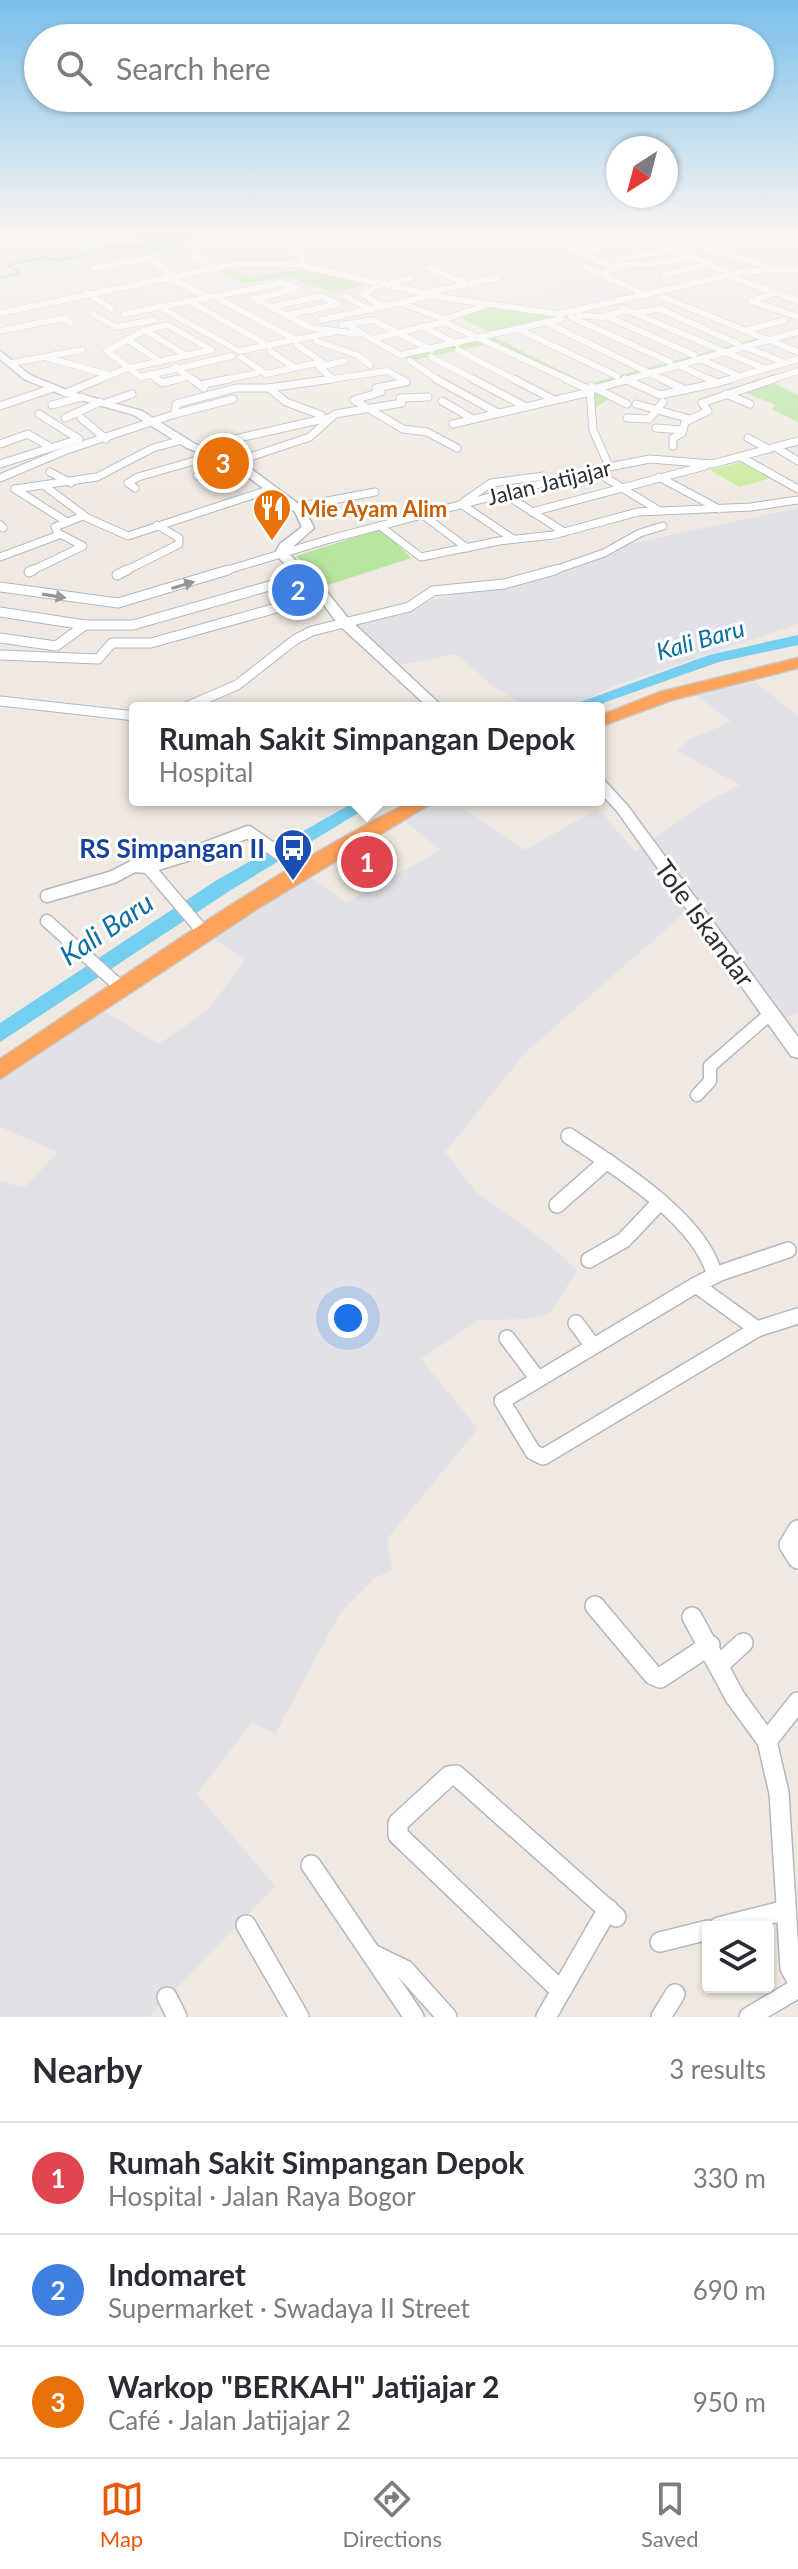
<!DOCTYPE html>
<html lang="en">
<head>
<meta charset="utf-8">
<style>
  :root { --surface:#fff; --page:#f2f2f3; --text:#2b2b33; --muted:#7c7c81; --line:#e1e1e2; --accent:#ea580c }
  body { margin:0; font-family:Lato,sans-serif; background:var(--page); color:var(--text) }
  .controls { position:absolute; right:24px; bottom:24px; display:grid; overflow:hidden; border-radius:8px; box-shadow:0 2px 6px #0004 }
  .controls button { width:72px; height:72px; display:grid; place-items:center; padding:0; border:0; border-bottom:2px solid var(--line); background:var(--surface); color:var(--text); font:40px sans-serif }
  .compass { position:absolute; left:606px; top:136px; width:72px; height:72px; border-radius:50%; background:var(--surface); box-shadow:0 2px 6px #0004; rotate:216deg }
  .you { position:absolute; left:348px; top:1318px; width:28px; height:28px; margin:-20px; border:6px solid #fff; border-radius:50%; background:#1a73e8; box-shadow:0 0 0 12px #1a73e833 }
  .badge { display:grid; place-items:center; width:52px; height:52px; border-radius:50%; background:var(--accent); color:#fff; font-size:26px; font-weight:700 }
  .pin { position:absolute; translate:-50% -50%; border:4px solid #fff; box-shadow:0 2px 8px #0006 }
  .popup { position:absolute; left:129px; top:702px; width:476px; height:104px; box-sizing:border-box; display:grid; place-content:center; border-radius:8px; background:var(--surface); filter:drop-shadow(0 2px 6px #0005); font-size:26px; white-space:nowrap; color:var(--muted) }
  .popup b { font-size:30px; color:var(--text) }
  .popup::after { content:''; position:absolute; left:50%; top:100%; margin-left:-16px; border:16px solid transparent; border-top-color:var(--surface) }
  .list { margin:0; padding:0; list-style:none }
  h2 { display:flex; justify-content:space-between; align-items:center; height:104px; margin:0; padding:0 32px; font-size:34px }
  h2 small { font-size:26px; font-weight:400; color:var(--muted) }
  .list li { display:grid; grid-template-columns:52px 1fr auto; gap:24px; align-items:center; box-sizing:border-box; height:112px; padding:0 32px; border-top:2px solid var(--line) }
  .list b { display:block; font-size:30px; white-space:nowrap }
  .list p { margin:0; font-size:26px; white-space:nowrap; color:var(--muted) }
  .list em { font-size:26px; font-style:normal; color:var(--muted) }
  .icon { flex:none; width:44px; height:44px; fill:none; stroke:currentColor; stroke-width:2; stroke-linecap:round; stroke-linejoin:round }
  .map { position:relative; flex:none; width:798px; height:2017px; overflow:hidden }
  .search { position:absolute; background:var(--surface); box-shadow:0 2px 6px #0004; left:24px; right:24px; top:24px; height:88px; display:flex; align-items:center; gap:20px; box-sizing:border-box; padding:0 28px; border-radius:44px; color:var(--muted); font-size:30px }
  .sheet { height:440px; background:var(--surface) }
  nav { display:flex; justify-content:space-around; align-items:center; box-sizing:border-box; height:112px; border-top:2px solid var(--line); background:var(--surface); font-size:22px; color:var(--muted) }
  nav a { display:grid; justify-items:center; gap:4px }
  nav .on { color:var(--accent) }
  .map>svg:first-child { display:block }
  .industrial { fill:#e3e1e8 }
  .green { fill:#b6e59e }
  .pitch { fill:#c9ec9a }
  .lines { fill:none; stroke-linecap:round; stroke-linejoin:round }
  .stream { stroke:#75cff0; stroke-width:2 }
  .river { fill:#75cff0; fill-rule:evenodd }
  .street-far5-casing { stroke:#b4b7c1; stroke-width:7 }
  .street-far4-casing { stroke:#b4b7c1; stroke-width:9 }
  .street-far3-casing { stroke:#b4b7c1; stroke-width:11 }
  .street-far2-casing { stroke:#b4b7c1; stroke-width:15 }
  .street-far1-casing { stroke:#b4b7c1; stroke-width:18 }
  .street-casing { stroke:#b4b7c1; stroke-width:22 }
  .secondary-casing { stroke:#b4b7c1; stroke-width:3 }
  .highway-casing { stroke:#c9c9c9; stroke-width:3 }
  .street-far5 { stroke:#fff; stroke-width:6 }
  .street-far4 { stroke:#fff; stroke-width:7 }
  .street-far3 { stroke:#fff; stroke-width:9 }
  .street-far2 { stroke:#fff; stroke-width:12 }
  .street-far1 { stroke:#fff; stroke-width:15 }
  .street { stroke:#fff; stroke-width:19 }
  .secondary { fill:#fff; fill-rule:evenodd }
  .highway { fill:#ffa35c; fill-rule:evenodd }
  .oneway { fill:#969696 }
  .labels { text-anchor:middle; dominant-baseline:central; stroke-width:6; stroke-linejoin:round; paint-order:stroke }
  .far-street-label { font-size:22px; fill:#2e2e2e; stroke:#fff }
  .far-food-label { font-size:22px; font-weight:bold; fill:#c56008; stroke:#fff; text-anchor:start }
  .far-water-label { font-size:24px; font-style:italic; fill:#0d6fa3; stroke:#fff }
  .transit-label { font-size:26px; font-weight:bold; fill:#164399; stroke:#fff; text-anchor:end }
  .street-label { font-size:26px; fill:#2e2e2e; stroke:#fff }
  .water-label { font-size:28px; font-style:italic; fill:#0d6fa3; stroke:#fff }
</style>
</head>
<body>
<div class="map">
<svg width="798" height="2017" viewBox="0 0 798 2017">
  <rect width="100%" height="100%" fill="#efe9e1"/>
  <g class="industrial">
    <path d="M589 280 629 297 613 302 586 294 554 295 542 289Z"/>
    <path d="M798 508V624L616 685 570 708H529L494 687 456 654 398 665 353 622 407 612 423 603 586 559 616 547Z"/>
    <path d="M755 682 798 716V1012L780 1021 697 902 525 1053 445 1152 476 1192 547 1243 577 1270 550 1313 526 1319 479 1320 421 1359 478 1429 387 1539 392 1570 375 1578 340 1613 275 1734 252 1722 197 1794 275 1886 149 2017H0V1181L24 1188 58 1152 0 1127V1076L104 1011 159 1044 208 1010 245 960 209 936 306 874 346 903 441 850 402 819 440 800H452L525 850 598 809 636 852 704 803 740 785 677 751 688 740 731 722 695 694Z"/>
  </g>
  <g class="green">
    <path d="M157 230H231L179 237C168 251 153 248 137 246L143 240 133 236 140 232H160Z"/>
    <path d="M231 268 247 277 314 268 363 280 361 286 332 293 288 276 245 284 218 271Z"/>
    <path d="M480 305 557 316 490 332 462 319Z"/>
    <path d="M492 336 587 384 763 337 774 338 596 387 611 397 590 412 594 387 580 386 492 343 410 361 400 355Z"/>
    <path d="M769 381 798 395V422L772 409 776 405 741 391Z"/>
    <path d="M381 529 411 558 328 585 296 556Z"/>
  </g>
  <path class="pitch" d="M741 462 771 478 739 487 710 470Z"/>
  <g class="lines">
    <g class="stream">
      <path d="M308 230 320 234 349 230"/>
      <path d="M70 233 142 238 144 242 136 246"/>
      <path d="M0 278 20 273 8 265 46 257 58 261 104 250 105 246 158 249 192 235 286 230"/>
    </g>
    <g class="river">
      <path d="M798 635V645L719 662 589 708H564L709 655Z"/>
      <path d="M358 800H380L231 890 0 1042V1023L217 880Z"/>
    </g>
    <g class="street-far5-casing">
      <g id="street-far5">
        <path d="M546 230 563 239"/>
        <path d="M569 230 602 239 670 237 779 270"/>
        <path d="M637 240 687 254 732 275"/>
        <path d="M536 246 558 243 616 268 600 274"/>
        <path d="M292 250 305 261 300 265"/>
        <path d="M584 251 620 245"/>
        <path d="M193 255 217 269"/>
        <path d="M616 259 665 251"/>
        <path d="M612 265 653 264 687 258"/>
        <path d="M586 267 646 295"/>
        <path d="M94 268 149 258 175 277"/>
        <path d="M428 268 471 285"/>
        <path d="M664 275 711 264"/>
        <path d="M728 276 798 301"/>
        <path d="M171 278 207 297"/>
        <path d="M391 283 411 278"/>
        <path d="M431 292 497 278"/>
        <path d="M87 293 112 309"/>
        <path d="M772 294 751 301 798 317"/>
        <path d="M345 296 370 310"/>
        <path d="M663 297 798 352"/>
        <path d="M254 298 311 328 359 334"/>
        <path d="M219 299 296 340"/>
        <path d="M189 301 269 346"/>
        <path d="M400 303 445 319 484 306"/>
        <path d="M158 306 239 351 334 332"/>
        <path d="M271 307 321 296 338 304 288 315"/>
        <path d="M382 307 363 294 385 283"/>
        <path d="M622 308 765 369"/>
        <path d="M0 313 236 264H293L446 298 559 314 743 272 798 269"/>
        <path d="M633 313 660 309 738 344"/>
        <path d="M93 314 116 327 154 320"/>
        <path d="M124 314 283 283 297 288 257 299"/>
        <path d="M579 315 602 317 626 310"/>
        <path d="M606 316 694 355"/>
        <path d="M571 317 670 362"/>
        <path d="M321 320 430 296"/>
        <path d="M545 322 666 381"/>
        <path d="M346 324 400 355 561 319"/>
        <path d="M342 325 373 320 431 350"/>
        <path d="M421 326 457 344"/>
        <path d="M518 329 617 376"/>
        <path d="M145 330 107 351 141 377 232 356"/>
        <path d="M748 330 785 320"/>
        <path d="M0 331 64 318 71 323"/>
        <path d="M372 339 444 322 571 381"/>
        <path d="M128 340 161 362"/>
        <path d="M316 341 357 355 370 365"/>
        <path d="M746 347 785 363"/>
        <path d="M458 350 517 381"/>
        <path d="M270 351 295 368"/>
        <path d="M187 356 145 330 168 325 211 350"/>
        <path d="M241 357 266 374 322 362 297 345"/>
        <path d="M431 357 477 381"/>
        <path d="M48 358 109 375"/>
        <path d="M700 359 739 376"/>
        <path d="M410 361 440 381"/>
        <path d="M12 363 82 350"/>
        <path d="M678 365 713 381"/>
        <path d="M175 367 194 381"/>
        <path d="M150 374 159 381"/>
        <path d="M333 379 319 367 344 361"/>
        <path d="M625 379 629 381"/>
        <path d="M96 381 125 369 211 350"/>
        <path d="M170 381 186 377"/>
        <path d="M219 381 257 373"/>
        <path d="M318 381 388 371 404 381"/>
        <path d="M622 381 798 332"/>
        <path d="M724 381 798 359"/>
        <path d="M768 381 798 371"/>
      </g>
    </g>
    <g class="street-far4-casing">
      <g id="street-far4">
        <path d="M157 379 162 383 178 379"/>
        <path d="M192 379 204 388"/>
        <path d="M401 379 406 382 376 388 381 392 354 400 403 429 427 432 457 448"/>
        <path d="M436 379 498 413"/>
        <path d="M473 379 526 407"/>
        <path d="M514 379 554 400"/>
        <path d="M566 379 590 390"/>
        <path d="M625 379 660 395 717 383"/>
        <path d="M662 379 685 390"/>
        <path d="M708 379 717 383 731 379"/>
        <path d="M200 385 229 379"/>
        <path d="M591 386 627 404"/>
        <path d="M269 388 286 402 321 415"/>
        <path d="M590 390 630 379"/>
        <path d="M590 390 593 430 609 466"/>
        <path d="M66 393 100 379"/>
        <path d="M726 394 750 404"/>
        <path d="M442 401 473 419"/>
        <path d="M106 403 132 394"/>
        <path d="M636 404 690 419"/>
        <path d="M52 405 82 397"/>
        <path d="M0 406 53 388"/>
        <path d="M175 414 233 399"/>
        <path d="M65 418 100 402"/>
        <path d="M81 418 106 439"/>
        <path d="M627 418 649 419 663 402"/>
        <path d="M453 424 590 392"/>
        <path d="M656 428 683 430"/>
        <path d="M748 438 768 449"/>
        <path d="M217 443 332 417"/>
        <path d="M0 444 28 434 50 447"/>
        <path d="M673 446V438L682 433 685 422 708 411 702 403 774 379"/>
        <path d="M775 447 798 461"/>
        <path d="M741 457 798 489"/>
        <path d="M235 462 310 437 335 414 402 403 400 398 428 397"/>
        <path d="M0 464 79 439 39 414"/>
        <path d="M593 470 658 510"/>
        <path d="M50 472 71 483"/>
        <path d="M197 476 236 464"/>
        <path d="M659 477 719 509"/>
        <path d="M0 478 64 451 175 414 176 404 236 388H269L332 379"/>
        <path d="M46 487 85 516"/>
        <path d="M135 488 128 483 138 477 215 455"/>
        <path d="M15 489 97 477 153 448 182 440"/>
        <path d="M15 489 67 522"/>
        <path d="M503 493 564 532"/>
        <path d="M465 501 491 483 544 476"/>
        <path d="M461 504 513 539"/>
        <path d="M296 507 375 492"/>
        <path d="M532 512 705 466"/>
        <path d="M423 515 467 548"/>
        <path d="M0 525 3 528"/>
        <path d="M380 526 421 557 499 541 553 535 638 512 751 507 798 500"/>
        <path d="M0 557 59 535 55 527 83 516 128 536 271 489"/>
        <path d="M29 572 83 546 60 534"/>
        <path d="M123 572 179 544V538L157 525"/>
        <path d="M221 572 330 539 593 470 650 459 712 464 798 441"/>
        <path d="M549 572 604 553 640 533 663 526"/>
      </g>
    </g>
    <g class="street-far3-casing">
      <g id="street-far3">
        <path d="M29 572 33 570"/>
        <path d="M117 575 127 570"/>
        <path d="M0 587 118 603 228 570"/>
        <path d="M0 612 85 625H133L304 576"/>
        <path d="M0 638 56 646 85 625"/>
        <path d="M0 655 98 659 112 643H151L323 595"/>
        <path d="M0 701 135 716"/>
        <path d="M184 708 237 685 296 639 312 631 409 607 433 591 504 584 555 570"/>
      </g>
    </g>
    <g class="street-far2-casing">
      <g id="street-far2">
        <path d="M148 867 200 928"/>
        <path d="M47 896 113 877 134 866 148 867 193 853 248 832 297 866"/>
        <path d="M47 921 116 983"/>
        <path d="M697 1095 710 1081V1066L770 1014"/>
      </g>
    </g>
    <g class="street-far1-casing">
      <g id="street-far1">
        <path d="M569 1136C615 1167 699 1218 714 1273"/>
        <path d="M557 1205 607 1161"/>
        <path d="M589 1260 624 1240 659 1203"/>
        <path d="M696 1285 720 1273 788 1250"/>
        <path d="M696 1285 757 1329 543 1457 533 1452 502 1401Z"/>
        <path d="M576 1323 593 1346"/>
        <path d="M757 1329 798 1316"/>
        <path d="M507 1338 537 1378"/>
      </g>
    </g>
    <g class="street-casing">
      <g id="street">
        <path d="M798 1530 789 1545 798 1559"/>
        <path d="M595 1606 653 1675 660 1678 710 1645"/>
        <path d="M692 1617 735 1697 767 1741"/>
        <path d="M719 1665 743 1643"/>
        <path d="M798 1702 767 1741 779 1793 790 1968 798 1982"/>
        <path d="M311 1865 414 2017"/>
        <path d="M246 1925 299 2017"/>
        <path d="M719 1927 786 1910"/>
        <path d="M660 1942 708 1930"/>
        <path d="M372 1954 405 1970 447 2017"/>
        <path d="M561 1991 398 1835V1823L449 1776 456 1775 616 1917"/>
        <path d="M167 1997 177 2017"/>
        <path d="M546 2017 608 1909"/>
        <path d="M661 2017 675 1994"/>
        <path d="M749 2017 798 1988"/>
      </g>
    </g>
    <g class="secondary-casing">
      <g id="secondary">
        <path d="M0 351 30 375 69 391 142 411 195 444 239 460 304 508 314 528 287 552 327 592 348 618 444 708H429L338 624 319 598 277 556 275 553 280 544 302 527 295 512 231 464 187 448 134 415 63 395 24 379 0 359Z"/>
        <path d="M599 779 604 780 627 805 798 1037V1058L791 1056 617 811 599 792Z"/>
      </g>
    </g>
    <g class="highway-casing">
      <g id="highway">
        <path d="M798 658V668L672 700 599 727V716L660 692Z"/>
        <path d="M414 800H437L257 909 0 1079V1059C135 970 268 872 414 800Z"/>
      </g>
    </g>
    <use href="#street-far5" class="street-far5"/>
    <use href="#street-far4" class="street-far4"/>
    <use href="#street-far3" class="street-far3"/>
    <use href="#street-far2" class="street-far2"/>
    <use href="#street-far1" class="street-far1"/>
    <use href="#street" class="street"/>
    <use href="#secondary" class="secondary"/>
    <use href="#highway" class="highway"/>
  </g>
  <defs><path id="oneway-solid" d="M-6-.8H1V-3.2L6.5 0L1 3.2V.8H-6Z" transform="scale(2)"/></defs>
  <g class="oneway">
    <use href="#oneway-solid" transform="translate(183 585) rotate(-17)"/>
    <use href="#oneway-solid" transform="translate(54 596) rotate(9)"/>
  </g>
  <linearGradient id="sky" x2="0" y2="1"><stop stop-color="#7abfeb"/><stop offset="0.45" stop-color="#f8f5f2"/><stop offset="1" stop-color="#f8f5f2" stop-opacity="0"/></linearGradient>
  <rect width="798" height="512" fill="url(#sky)"/>
  <defs>
    <g id="restaurant-pin" transform="scale(2)"><path d="M0 17L-7.5 6A9.5 9.5 0 1 1 7.5 6Z" fill="#e8710a" stroke="#fff"/><path d="M-5-6h1v4h1v-4h1v4h1v-4h1v5L-1.5 .5V6h-2V.5L-5-1ZM5-6V6H3V1.5H1.5Q1.5-4 5-6Z" fill="#fff"/></g>
    <g id="bus-pin" transform="scale(2)"><path d="M0 17L-7.5 6A9.5 9.5 0 1 1 7.5 6Z" fill="#1a4fb4" stroke="#fff"/><path d="M-5-6H5V4H4V6H2V4H-2V6H-4V4H-5ZM-3.5-4V0h7V-4ZM-3.5 1.2v1.5H-2V1.2ZM2 1.2v1.5H3.5V1.2Z" fill="#fff"/></g>
  </defs>
  <g fill-rule="evenodd">
    <use href="#restaurant-pin" x="272" y="508"/>
    <use href="#bus-pin" x="293" y="848"/>
  </g>
  <g class="labels">
    <g class="far-street-label">
      <text transform="translate(549 482) rotate(-14)">Jalan Jatijajar</text>
    </g>
    <g class="far-food-label">
      <text x="300" y="508">Mie Ayam Alim</text>
    </g>
    <g class="far-water-label">
      <text transform="translate(700 639) rotate(-16)">Kali Baru</text>
    </g>
    <g class="transit-label">
      <text x="265" y="848">RS Simpangan II</text>
    </g>
    <g class="street-label">
      <text transform="translate(705 923) rotate(54)">Tole Iskandar</text>
    </g>
    <g class="water-label">
      <text transform="translate(106 928) rotate(-34)">Kali Baru</text>
    </g>
  </g>
</svg>
<div class="controls">
<button><svg class="icon" aria-label="layers" viewBox="0 0 24 24"><path d="M12 4l9 5-9 5-9-5zM3 14l9 5 9-5"/></svg></button>
</div>
<svg class="compass" viewBox="-18 -18 36 36"><path d="M0-13l5 13h-10z" fill="#e53935"/><path d="M0 13l5-13h-10z" fill="#7c7c81"/></svg>
<div class="you"></div>
<div class="pin badge" style="left:367px;top:862px;background:#e0444e">1</div>
<div class="popup"><b>Rumah Sakit Simpangan Depok</b>Hospital</div>
<div class="pin badge" style="left:298px;top:590px;background:#3f7fe0">2</div>
<div class="pin badge" style="left:223px;top:463px;background:#e8710a">3</div>
<div class="search"><svg class="icon" aria-label="search" viewBox="0 0 24 24"><circle cx="10" cy="10" r="6"/><path d="M15 15l6 6"/></svg>Search here</div>
</div>
<section class="sheet">
<h2>Nearby<small>3 results</small></h2>
<ul class="list">
<li><span class="badge" style="background:#e0444e">1</span><div><b>Rumah Sakit Simpangan Depok</b><p>Hospital · Jalan Raya Bogor</p></div><em>330 m</em></li>
<li><span class="badge" style="background:#3f7fe0">2</span><div><b>Indomaret</b><p>Supermarket · Swadaya II Street</p></div><em>690 m</em></li>
<li><span class="badge" style="background:#e8710a">3</span><div><b>Warkop &quot;BERKAH&quot; Jatijajar 2</b><p>Café · Jalan Jatijajar 2</p></div><em>950 m</em></li>
</ul>
</section>
<nav>
<a class="on"><svg class="icon" aria-label="map" viewBox="0 0 24 24"><path d="M3 6l6-2 6 2 6-2v14l-6 2-6-2-6 2zM9 4v14M15 6v14"/></svg>Map</a>
<a><svg class="icon" aria-label="directions" viewBox="0 0 24 24"><path d="M12 3l9 9-9 9-9-9zM9 14v-3h6M13 9l2 2-2 2"/></svg>Directions</a>
<a><svg class="icon" aria-label="saved" viewBox="0 0 24 24"><path d="M7 4h10v16l-5-4-5 4z"/></svg>Saved</a>
</nav>
</body>
</html>
